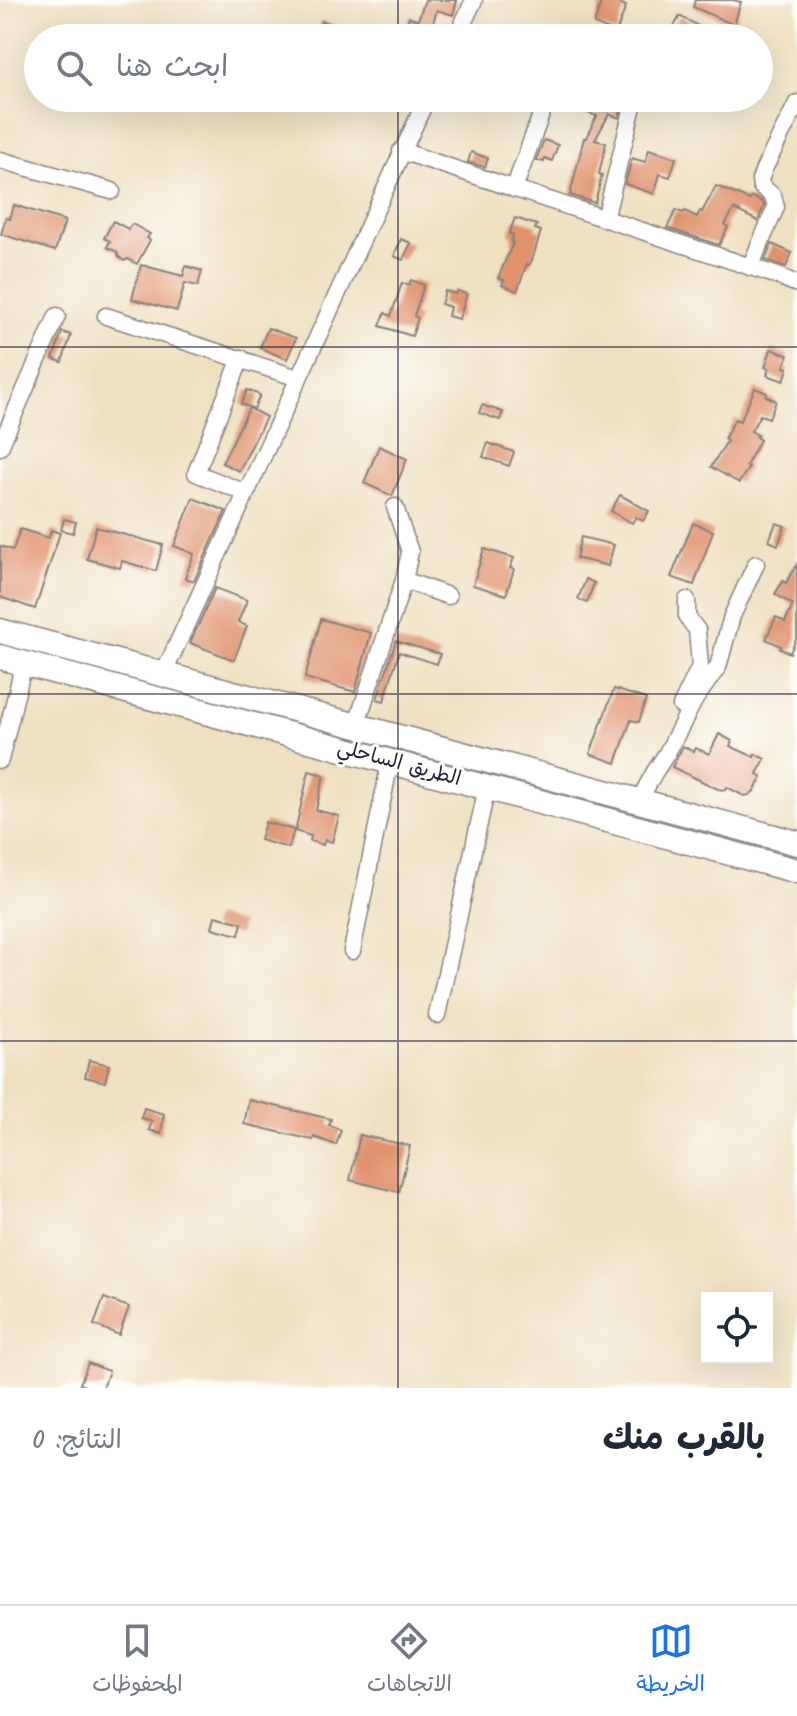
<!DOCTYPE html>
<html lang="ar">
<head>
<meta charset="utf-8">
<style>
  :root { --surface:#fff; --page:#f2f2f3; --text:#1f2937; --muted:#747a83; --line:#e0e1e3; --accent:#1a73e8 }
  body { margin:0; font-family:Kalam,"Playpen Sans Arabic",sans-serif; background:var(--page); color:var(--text); direction:rtl }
  .controls { position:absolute; right:24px; bottom:24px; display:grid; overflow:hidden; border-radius:0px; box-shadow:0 8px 32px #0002 }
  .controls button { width:72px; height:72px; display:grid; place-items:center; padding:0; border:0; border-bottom:2px solid var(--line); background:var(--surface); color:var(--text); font:40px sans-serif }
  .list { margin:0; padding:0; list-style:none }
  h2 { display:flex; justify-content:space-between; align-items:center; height:104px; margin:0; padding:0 32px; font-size:34px }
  h2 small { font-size:26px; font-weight:400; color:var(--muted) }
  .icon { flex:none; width:44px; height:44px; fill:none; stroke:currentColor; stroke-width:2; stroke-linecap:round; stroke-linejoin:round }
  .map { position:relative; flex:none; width:797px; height:1388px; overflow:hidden; direction:ltr }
  .search { position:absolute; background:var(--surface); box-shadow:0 8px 32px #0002; left:24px; right:24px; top:24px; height:88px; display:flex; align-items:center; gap:20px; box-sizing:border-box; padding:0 28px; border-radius:44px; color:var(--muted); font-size:30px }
  .sheet { height:216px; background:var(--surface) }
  nav { display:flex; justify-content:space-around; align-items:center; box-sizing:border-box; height:112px; border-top:2px solid var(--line); background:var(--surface); font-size:22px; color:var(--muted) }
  nav a { display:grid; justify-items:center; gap:4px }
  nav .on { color:var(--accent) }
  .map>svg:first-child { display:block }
  .building { fill:#e0926d }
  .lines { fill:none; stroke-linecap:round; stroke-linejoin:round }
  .minor-casing { stroke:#88817e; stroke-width:19 }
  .highway-casing { stroke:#88817e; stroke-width:27 }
  .minor { stroke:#fff; stroke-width:16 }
  .highway { stroke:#fff; stroke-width:24 }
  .grid { fill:none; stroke:#22223b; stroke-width:2; stroke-opacity:0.55 }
  .labels { text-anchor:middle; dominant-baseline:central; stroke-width:6; stroke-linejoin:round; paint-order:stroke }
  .street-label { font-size:20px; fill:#22223b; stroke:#fdfcf7 }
</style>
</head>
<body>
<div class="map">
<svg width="797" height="1388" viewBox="0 0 797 1388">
  <rect width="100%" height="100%" fill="#fdfcf7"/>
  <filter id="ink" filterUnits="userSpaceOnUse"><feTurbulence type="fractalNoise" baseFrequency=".0125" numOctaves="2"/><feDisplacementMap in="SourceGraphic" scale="16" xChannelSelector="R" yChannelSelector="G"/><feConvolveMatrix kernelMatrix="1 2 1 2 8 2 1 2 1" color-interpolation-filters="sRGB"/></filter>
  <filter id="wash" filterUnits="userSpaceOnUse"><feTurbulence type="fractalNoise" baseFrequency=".006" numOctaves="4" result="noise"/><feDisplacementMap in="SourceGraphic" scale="32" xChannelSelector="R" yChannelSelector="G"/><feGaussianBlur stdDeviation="1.8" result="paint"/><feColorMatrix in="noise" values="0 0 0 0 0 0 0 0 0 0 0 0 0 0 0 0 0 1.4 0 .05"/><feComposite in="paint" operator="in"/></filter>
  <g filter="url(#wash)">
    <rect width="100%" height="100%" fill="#efe0c1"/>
    <g id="blocks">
      <g class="building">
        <path d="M425 0H457L453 15 437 10 428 38H402L409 17 418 20Z"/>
        <path d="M602 0H612L626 6 616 33 594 24Z"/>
        <path d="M695 0H733L741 2 734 25 693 7Z"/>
        <path d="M680 16 695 24 719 38H667Z"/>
        <path d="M321 21 373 35 372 38H316Z"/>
        <path d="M558 98H624L619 118 609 114 595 140 606 143 599 174 602 175 595 203 570 195 584 138H586L597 116 557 103Z"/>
        <path d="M544 140 558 145 552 161 545 158 544 162 536 160Z"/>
        <path d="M649 149 676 158 670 177 660 174 654 194 625 184 632 158 645 162Z"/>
        <path d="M471 152 488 158 485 167 468 162Z"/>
        <path d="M716 186 747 199 750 200 752 197 763 202 764 206 758 221 734 209 725 225 728 227 719 245 667 228 676 210 683 213 685 211 697 217 700 211 702 212Z"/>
        <path d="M14 205 65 221 55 251 1 234 6 218 10 219Z"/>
        <path d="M515 218 537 225 535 229 541 231 532 260 529 265 527 264 517 291 502 285 504 280 498 278 513 243 511 242 513 235 509 234Z"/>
        <path d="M113 221 128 229 132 224 150 234 147 238 150 240 137 264 128 259 124 261 119 257 117 252 107 247 110 241 104 238Z"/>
        <path d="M401 239 411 243 403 260 394 256Z"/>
        <path d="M772 244 792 253 786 267 765 260Z"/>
        <path d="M141 265 183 276 186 266 202 271 198 286 185 283 177 311 132 299Z"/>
        <path d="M411 280 424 285 414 316 418 318 412 336 380 326 385 313 391 316 402 283 409 285Z"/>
        <path d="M445 291 456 294 457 291 467 294 459 319 448 316 450 307 441 304Z"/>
        <path d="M268 328 296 338 287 359 260 348Z"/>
        <path d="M62 332 71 335 62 362 53 359Z"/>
        <path d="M771 349 788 355 784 367 788 368 784 381 767 375 769 368 765 367Z"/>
        <path d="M755 388 767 393 766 396 776 401 769 418 760 415 751 431 758 435 756 437 760 440 746 466 749 467 739 483 711 467 727 441 724 439 735 419 740 421Z"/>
        <path d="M247 390 260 395 254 409 241 404Z"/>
        <path d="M482 405 503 412 500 420 479 413Z"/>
        <path d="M249 408 266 417 239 471 222 463Z"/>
        <path d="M488 443 514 452 509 466 483 457Z"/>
        <path d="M379 446 407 459 392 496 364 483Z"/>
        <path d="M620 495 649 511 643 521 636 517 632 523 611 511Z"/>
        <path d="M193 498 226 511 194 581 185 578 194 554 174 546Z"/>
        <path d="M64 519 76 522 73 533 61 530Z"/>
        <path d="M693 523 713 531 694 585 671 577Z"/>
        <path d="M776 523 785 526 778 545 769 541Z"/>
        <path d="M96 527 163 545 156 571 122 561 120 568 87 559Z"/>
        <path d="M20 529 49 538 51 530 60 533 35 609 0 597V546L13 550Z"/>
        <path d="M581 537 614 545 608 566 576 558Z"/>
        <path d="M484 549 514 558 510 568 514 569 506 595 473 585Z"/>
        <path d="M797 564V637L790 653 780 649 781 646 766 639 776 617 785 622 793 605 775 594 783 581 786 583Z"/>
        <path d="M586 579 594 583 587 603 578 599Z"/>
        <path d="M215 588 247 600 238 622 247 626 234 660 190 643Z"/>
        <path d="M321 619 371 633 355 692 305 678Z"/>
        <path d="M396 641 440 654 437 664 399 652 384 701 377 699Z"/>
        <path d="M614 689 646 699 639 722 631 720 616 763 590 754Z"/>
        <path d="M719 734 732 741 730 746 754 757 755 754 765 759 757 774 762 777 754 791 749 795 744 796 727 787 725 790 718 789 672 767 683 746 694 752 696 748 709 754Z"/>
        <path d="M309 771 324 775 316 810 339 816 332 842 325 840 323 845 310 841 311 836 295 831Z"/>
        <path d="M265 822 294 830 289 848 260 840Z"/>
        <path d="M215 916 242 923 239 935 212 928Z"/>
        <path d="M89 1060 109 1065 105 1082 85 1077Z"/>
        <path d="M249 1100 331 1119 329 1125 341 1130 336 1145 314 1137 313 1140 244 1124Z"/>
        <path d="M144 1108 164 1114 161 1134 149 1130 152 1121 141 1118Z"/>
        <path d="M360 1135 410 1146 399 1192 350 1180Z"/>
        <path d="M104 1298 129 1307 119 1335 94 1325Z"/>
        <path d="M88 1363 109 1371 103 1388H89L80 1384Z"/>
      </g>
    </g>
  </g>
  <g filter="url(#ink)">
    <use href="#blocks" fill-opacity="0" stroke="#88817e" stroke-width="2"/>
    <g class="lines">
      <g class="minor-casing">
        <g id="minor">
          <path d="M456 38 474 0"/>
          <path d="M401 151 778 276 797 284"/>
          <path d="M0 160 112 191"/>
          <path d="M514 189 547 98"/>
          <path d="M605 219 635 98"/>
          <path d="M750 267 776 207 773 196 761 186 760 180 764 169 797 103"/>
          <path d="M106 316 298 378"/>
          <path d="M241 358 196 473 246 493"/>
          <path d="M0 447 57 316"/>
          <path d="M404 580 448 596"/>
          <path d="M163 675 427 98"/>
          <path d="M681 706 700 666 697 630 687 617V600"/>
          <path d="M356 726 404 580 410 552 395 507"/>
          <path d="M0 760 24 663"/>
          <path d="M639 801 654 773 667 753 695 699 718 667 732 616 756 564"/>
          <path d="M352 951 390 762"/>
          <path d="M437 1015 487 787"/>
        </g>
      </g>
      <g class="highway-casing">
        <g id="highway">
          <path d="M0 631 797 843"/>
          <path d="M0 657 797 871"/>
        </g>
      </g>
      <use href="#minor" class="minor"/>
      <use href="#highway" class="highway"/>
    </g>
  </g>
  <path class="grid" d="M398 0V38M398 98V1388M0 347H797M0 694H797M0 1041H797"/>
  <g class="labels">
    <g class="street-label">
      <text transform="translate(399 764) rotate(15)">الطريق الساحلي</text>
    </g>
  </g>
</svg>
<div class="controls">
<button><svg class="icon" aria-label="locate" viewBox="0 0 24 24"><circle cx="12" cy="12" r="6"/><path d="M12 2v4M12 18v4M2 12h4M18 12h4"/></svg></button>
</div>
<div class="search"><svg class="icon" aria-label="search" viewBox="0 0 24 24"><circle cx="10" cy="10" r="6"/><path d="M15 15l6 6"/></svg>ابحث هنا</div>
</div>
<section class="sheet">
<h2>بالقرب منك<small>النتائج: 0</small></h2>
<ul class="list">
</ul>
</section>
<nav>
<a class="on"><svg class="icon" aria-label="map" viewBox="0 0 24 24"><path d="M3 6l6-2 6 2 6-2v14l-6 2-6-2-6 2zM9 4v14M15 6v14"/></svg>الخريطة</a>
<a><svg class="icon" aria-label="directions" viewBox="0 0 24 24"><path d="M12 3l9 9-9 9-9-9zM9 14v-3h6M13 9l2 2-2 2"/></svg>الاتجاهات</a>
<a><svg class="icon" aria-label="saved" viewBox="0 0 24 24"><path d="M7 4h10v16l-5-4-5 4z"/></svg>المحفوظات</a>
</nav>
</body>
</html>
